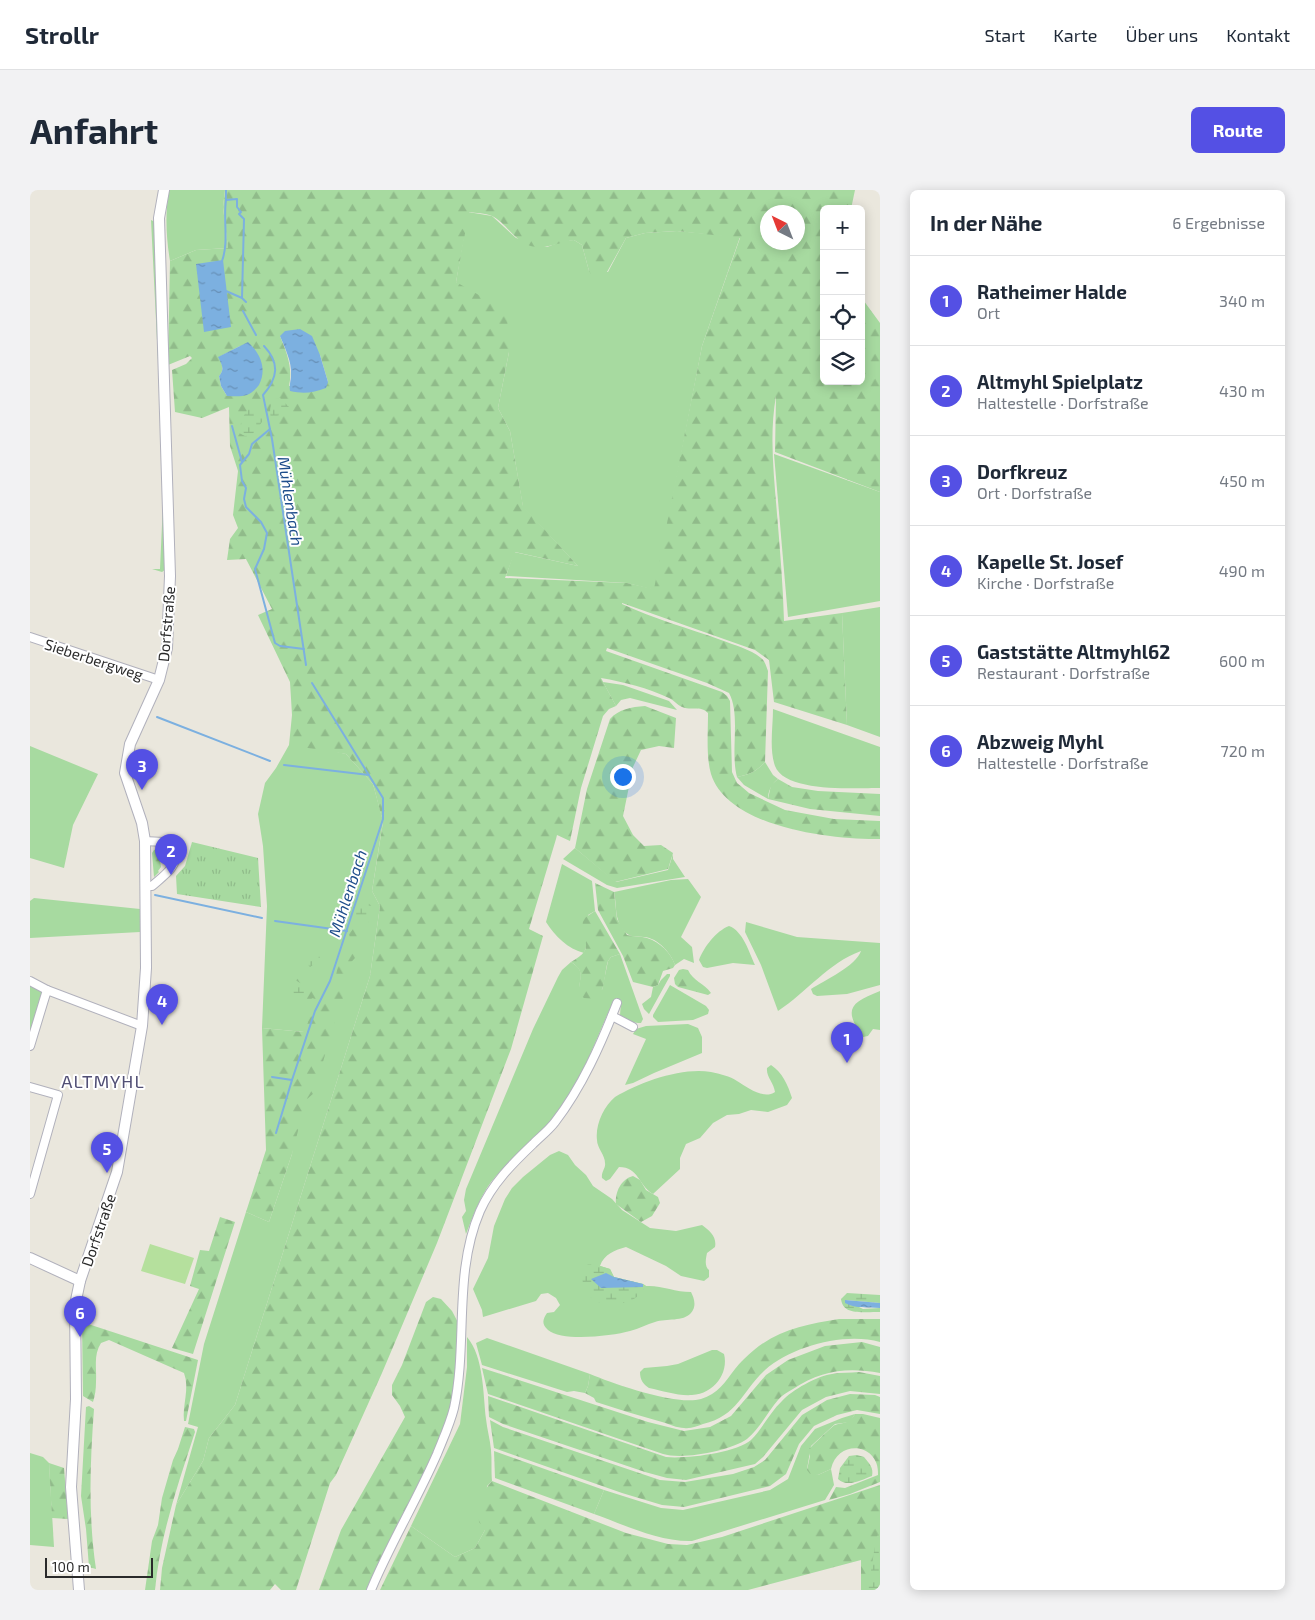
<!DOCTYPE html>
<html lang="de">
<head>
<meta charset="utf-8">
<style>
  :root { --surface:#fff; --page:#f2f2f3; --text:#1f2937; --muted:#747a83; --line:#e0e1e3; --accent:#5450e4 }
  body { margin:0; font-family:"Exo 2",sans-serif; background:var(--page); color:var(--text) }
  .controls { position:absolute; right:15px; top:15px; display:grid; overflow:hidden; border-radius:8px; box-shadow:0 2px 12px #0003 }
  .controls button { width:45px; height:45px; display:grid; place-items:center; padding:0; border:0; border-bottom:1px solid var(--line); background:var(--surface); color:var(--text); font:25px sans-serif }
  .compass { position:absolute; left:730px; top:15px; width:45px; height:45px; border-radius:50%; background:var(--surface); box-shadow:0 2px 12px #0003; rotate:318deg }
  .scale { position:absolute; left:15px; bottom:12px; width:108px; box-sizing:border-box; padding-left:5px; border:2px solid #2a2a2a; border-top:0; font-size:14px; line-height:18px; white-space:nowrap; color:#2a2a2a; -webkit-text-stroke:4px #fff; paint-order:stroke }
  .you { position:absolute; left:592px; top:586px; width:18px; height:18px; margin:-12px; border:4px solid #fff; border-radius:50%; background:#1a73e8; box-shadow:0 0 0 8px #1a73e833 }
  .badge { display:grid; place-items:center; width:32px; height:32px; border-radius:50%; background:var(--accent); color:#fff; font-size:16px; font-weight:700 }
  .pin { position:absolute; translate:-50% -41px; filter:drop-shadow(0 1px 2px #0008) }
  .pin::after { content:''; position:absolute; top:26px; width:18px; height:15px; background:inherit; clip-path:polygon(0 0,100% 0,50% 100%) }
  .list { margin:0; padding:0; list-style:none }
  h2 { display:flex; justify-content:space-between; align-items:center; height:65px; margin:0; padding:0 20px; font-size:21px }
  h2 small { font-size:16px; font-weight:400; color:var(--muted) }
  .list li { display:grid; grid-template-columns:32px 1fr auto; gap:15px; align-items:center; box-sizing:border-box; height:90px; padding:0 20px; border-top:1px solid var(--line) }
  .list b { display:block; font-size:19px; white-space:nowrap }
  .list p { margin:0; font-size:16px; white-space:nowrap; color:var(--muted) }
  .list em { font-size:16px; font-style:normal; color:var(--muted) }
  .icon { flex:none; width:28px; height:28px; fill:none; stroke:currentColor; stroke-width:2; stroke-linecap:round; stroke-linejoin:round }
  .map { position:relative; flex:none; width:850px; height:1400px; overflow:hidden; border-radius:8px }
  header { display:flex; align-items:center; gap:30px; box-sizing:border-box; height:70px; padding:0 25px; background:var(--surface); border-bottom:1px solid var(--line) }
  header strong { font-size:24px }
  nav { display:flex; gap:28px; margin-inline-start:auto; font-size:18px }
  .intro { display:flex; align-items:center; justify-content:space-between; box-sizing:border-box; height:120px; padding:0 30px }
  h1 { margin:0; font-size:35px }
  .button { padding:12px 22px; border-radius:8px; background:var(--accent); color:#fff; font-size:18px; font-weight:700 }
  main { display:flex; gap:30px; padding:0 30px }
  aside { flex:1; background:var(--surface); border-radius:8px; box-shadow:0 2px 12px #0003 }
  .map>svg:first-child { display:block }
  .grass { fill:#a7daa0 }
  .forest { fill:url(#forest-firs); fill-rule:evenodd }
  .wetland { fill:url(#wetland-marsh) }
  .park { fill:url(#park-tufts) }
  .pitch { fill:#b5e09d }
  .water { fill:url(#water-ripples) }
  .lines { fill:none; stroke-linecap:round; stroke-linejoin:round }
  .stream { stroke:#7cb0e0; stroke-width:2 }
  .street-casing { stroke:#b1b1bc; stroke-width:10 }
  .secondary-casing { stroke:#b1b1bc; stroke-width:12 }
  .street { stroke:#fff; stroke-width:8 }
  .secondary { stroke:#fff; stroke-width:10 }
  .labels { text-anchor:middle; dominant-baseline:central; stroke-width:4; stroke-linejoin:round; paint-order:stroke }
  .street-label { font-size:15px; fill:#2a2a2a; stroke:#fff }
  .water-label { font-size:16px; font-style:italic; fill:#1d4d8b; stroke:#fff }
  .quarter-label { font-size:18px; letter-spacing:1px; fill:#514f75; stroke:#fff }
</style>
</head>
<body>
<header>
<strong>Strollr</strong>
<nav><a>Start</a><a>Karte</a><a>Über uns</a><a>Kontakt</a></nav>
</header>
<div class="intro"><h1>Anfahrt</h1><a class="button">Route</a></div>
<main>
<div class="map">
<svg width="850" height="1400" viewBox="0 0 850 1400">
  <defs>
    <pattern id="forest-firs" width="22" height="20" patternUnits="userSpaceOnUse" patternTransform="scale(1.25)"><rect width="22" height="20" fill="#a7daa0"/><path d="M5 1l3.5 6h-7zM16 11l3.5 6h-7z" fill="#90bb8a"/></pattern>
    <pattern id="wetland-marsh" width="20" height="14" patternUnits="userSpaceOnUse" patternTransform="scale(1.25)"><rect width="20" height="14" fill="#a7daa0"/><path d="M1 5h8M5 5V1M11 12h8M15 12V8" fill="none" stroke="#90bb8a"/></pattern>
    <pattern id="park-tufts" width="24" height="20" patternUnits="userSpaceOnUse" patternTransform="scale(1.25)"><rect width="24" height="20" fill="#a7daa0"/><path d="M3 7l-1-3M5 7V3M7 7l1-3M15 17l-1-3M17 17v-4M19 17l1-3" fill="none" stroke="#90bb8a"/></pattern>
    <pattern id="water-ripples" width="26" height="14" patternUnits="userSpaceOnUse" patternTransform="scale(1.25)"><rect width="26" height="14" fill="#7cb0e0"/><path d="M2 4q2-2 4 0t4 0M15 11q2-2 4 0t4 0" fill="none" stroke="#668fb6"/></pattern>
  </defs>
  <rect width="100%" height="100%" fill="#eae7dd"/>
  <g class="grass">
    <path d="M139 0H195L193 17 198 58 166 60 140 71C136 47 135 23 139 0Z"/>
    <path d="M438 22 462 26 486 48 517 57 533 51 544 50 552 55 559 81 578 82 596 48 615 43 647 41 710 47 672 156 625 400 597 393 476 386 484 362 548 376 493 317 480 241 468 218 479 162 426 92Z"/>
    <path d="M121 30 125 32 127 37 131 176 139 295 135 336 136 379 132 382 122 379H130L134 291Z"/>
    <path d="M744 264 850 302V411L758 427Z"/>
    <path d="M850 417V547L817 535 812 423Z"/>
    <path d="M573 492 593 495 639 511 647 520 600 508 591 510 586 516Z"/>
    <path d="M743 519 850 557V598C827 598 755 603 745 576 739 559 743 537 743 519Z"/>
    <path d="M259 555H276L316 564 343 594 353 631 342 701 350 716 340 786 205 1215 179 1248 173 1271 146 1315 168 1237 158 1234 174 1154 216 1022 239 1032 262 964 274 842 232 838 237 716 233 656 228 624 235 593 246 578Z"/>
    <path d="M0 556 68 584 43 635 34 678 0 668Z"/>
    <path d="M735 572 743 585 748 589C742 593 738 601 738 609L714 595 707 587C720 585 727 581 735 572Z"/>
    <path d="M545 658 586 692 638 680 643 664V669L655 687 587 698 577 695 533 669Z"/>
    <path d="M532 674 562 691 565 721 558 725 557 754 554 763C538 759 525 746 516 732Z"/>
    <path d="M658 689 671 707 651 747 662 757 664 773 654 769 645 775C641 763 628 748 614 747 606 746 599 748 593 740 584 728 587 715 584 702L641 690Z"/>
    <path d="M4 708 110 719V742L0 748V711Z"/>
    <path d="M716 732 767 747 850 753V795L817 804 787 806 783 804 781 799C795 790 826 776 831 761 798 773 777 802 748 821L731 775 715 742Z"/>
    <path d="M699 736C713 741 719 762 725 775L703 773 677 778 673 777 669 770C674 757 686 741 699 736Z"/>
    <path d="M590 764 613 829 611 833C602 833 596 830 590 825L591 812 584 810C566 848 553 889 528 923 509 949 481 967 461 992 450 1007 443 1026 436 1044L432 1027 436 1021 434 1010 436 999 503 839 528 787 532 780 541 772C554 780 551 785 549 798L572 800 578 771 581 767Z"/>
    <path d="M637 784H640V786L619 824 614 819 612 814 621 807 623 797 628 795 631 790Z"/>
    <path d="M0 793 13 799 0 842Z"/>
    <path d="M640 795 676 816 679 820 678 824 663 830 628 832 623 827V825Z"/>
    <path d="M850 801V840L843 839 838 846 833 847C813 819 820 813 850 801Z"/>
    <path d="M658 834 668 838 672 847V863L624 883 603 893 595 895 616 849 603 844 606 839 616 836Z"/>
    <path d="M741 875C752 882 758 895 762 908L757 915 738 922 721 920 709 924 697 925 683 933 670 948 656 954 650 968V979L623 1004C608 995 609 977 589 977L580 989 576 991 572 988C571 982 576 978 575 973 575 965 567 958 567 950 565 935 574 916 585 907 610 892 652 877 681 882 690 884 700 886 707 891 717 897 733 910 745 902 744 893 736 887 737 878Z"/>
    <path d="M529 961 538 965 545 975 556 985 563 996 582 1009 592 1020 620 1038 646 1041 672 1035C680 1041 687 1047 685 1057L677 1063C676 1068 674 1076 679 1080V1087L674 1091 651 1086 636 1076 596 1057C585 1060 574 1064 570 1076L580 1079 584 1087 613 1094 616 1096C631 1095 645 1102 661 1102 664 1108 667 1116 661 1123 653 1132 637 1128 625 1132 617 1134 609 1139 600 1141 582 1146 532 1152 518 1140 511 1134 513 1129 517 1123L524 1122 530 1115 526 1108 518 1103 511 1104 506 1111 453 1127 452 1120 443 1099 458 1068 464 1036 475 1009 482 998 493 987 520 965Z"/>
    <path d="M437 1147C454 1167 453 1204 456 1229 457 1239 460 1249 461 1260 462 1270 461 1280 462 1291L457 1296 455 1340 445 1358 425 1367 381 1336 430 1234 437 1177Z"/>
    <path d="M457 1148 560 1184 558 1196 555 1203 544 1201 537 1202 452 1175 446 1153Z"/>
    <path d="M682 1160H687L694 1164C699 1183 684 1204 662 1205 648 1206 633 1201 619 1198 613 1194 610 1190 610 1182L614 1178 637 1176 648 1174Z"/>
    <path d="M825 1224 820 1232 805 1234 781 1256 777 1279 788 1285 801 1279 804 1295 795 1310 662 1351C629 1352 595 1335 564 1324L574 1300 631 1318 653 1320 740 1300 758 1289 771 1256 785 1239 812 1228Z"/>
    <path d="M0 1263 13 1267 19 1273 24 1357 0 1355Z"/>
  </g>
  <g class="forest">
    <path d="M195 0H825L821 19H794V191H831V107L850 133V302L745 262 746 206C739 245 744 285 747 324 750 360 753 395 754 431L812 423 817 535 744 512 739 470 725 460 592 413V414C624 429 658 438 691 450 704 455 720 459 731 468 735 471 736 476 738 481L735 572C727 581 720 585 707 587 700 561 711 525 699 503L677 493 577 458 576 461 692 502 697 506 700 511 702 582 707 593 712 597 719 603 755 620 804 629 850 631V649C803 650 698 638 681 584 676 567 678 542 678 523 670 515 661 521 652 517 647 515 644 510 639 508 618 498 594 492 571 488L586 516 579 519 573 526 551 598 540 651 527 645 526 649 499 739 513 746 481 859 407 1053 352 1183 306 1285 300 1293 266 1400H251L245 1394 240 1400H130L132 1378 146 1315 173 1271 179 1248 205 1215 340 786 350 716 342 701 353 632 343 594 316 564 259 555 262 525 260 492 228 425 242 419 216 369 197 370 200 349 208 338 203 325 208 281 200 256 199 217 172 228 145 222 142 180 156 174 162 168 160 166 138 175 140 71 166 60 198 58 193 17ZM439 22C446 23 455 23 462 26 476 32 486 55 506 57 519 58 531 52 544 50L552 55 559 81 565 90 577 82 596 48 615 43 647 41 710 48 672 156 624 399 597 393 475 388 485 362 548 376 493 316 480 241 468 218 479 162 477 121 426 92ZM738 22H768V52H738ZM250 146 290 165 298 192 259 196C263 178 257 163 250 146ZM210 156 197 206 191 196 189 186C195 179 192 175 189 167Z"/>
    <path d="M615 516 646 528 644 558 629 556 611 560 603 577 593 626 603 645 614 656 631 655 643 663 638 679 585 692 545 658 557 599 580 529C589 519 601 517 615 516Z"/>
    <path d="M748 589 762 597 788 601 850 604V626L780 619 738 609 741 595Z"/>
    <path d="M131 657 132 661 129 662 131 677 128 681 129 682 124 687 122 663 124 660Z"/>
    <path d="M565 693 584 702 587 729 597 745C604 747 611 746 617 748 630 752 641 763 645 775L643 778 633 781 628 795 623 797 603 792 593 766 568 720Z"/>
    <path d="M565 721 590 764 581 767 578 771C574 783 576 800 566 809L554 808 549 804C548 789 557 782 541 772 568 757 550 752 553 729Z"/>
    <path d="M323 739H327C336 751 331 764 320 773L323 780 316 789 317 797 315 804 308 820 284 903 276 910 262 964 239 1032 216 1022 236 960 232 838 274 842 278 832 272 827 271 824 283 819 288 813 283 808 274 813 271 811 273 795 264 789 262 784 273 786 275 789 280 790 288 796 304 801C306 788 307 762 322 757L319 744Z"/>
    <path d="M653 779 658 780C663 791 674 793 681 803L678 805 648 797 645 794 644 788 649 780Z"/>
    <path d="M603 986 610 990 616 1000 628 1007 630 1013 622 1026 611 1032 586 1014C585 1002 591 989 603 986Z"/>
    <path d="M190 1027 205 1032 163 1164 142 1158 169 1099 160 1096 170 1060 179 1061Z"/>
    <path d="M403 1107 411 1109 422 1121 433 1142 427 1217 343 1400H289L311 1340 375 1227 370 1216 362 1205V1195L372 1175 396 1112Z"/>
    <path d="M809 1129H850V1152C815 1142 762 1156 735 1180 711 1202 709 1225 673 1234 667 1236 661 1239 654 1238 647 1238 639 1234 632 1232 610 1226 588 1219 566 1212L564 1208 555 1203 558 1196 560 1184C584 1194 647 1216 671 1209 688 1204 695 1192 705 1179 710 1172 717 1166 724 1160 749 1139 778 1134 809 1129Z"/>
    <path d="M52 1132 168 1170 156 1231H154C152 1215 160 1199 154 1183L79 1150 71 1153C63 1166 67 1178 66 1192 66 1199 65 1206 63 1212L53 1206Z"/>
    <path d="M832 1152 850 1157V1183C818 1177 791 1180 763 1199 758 1202 752 1205 748 1210 738 1222 729 1239 717 1249 700 1261 653 1270 633 1264L458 1204 452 1178 618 1232 654 1241 680 1237 701 1226 736 1185 758 1170 795 1156Z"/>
    <path d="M829 1182 850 1186V1204L820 1201 796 1207 772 1220 733 1267 725 1274 656 1290 637 1288 615 1282 473 1234 459 1227 458 1206 636 1267C656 1269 706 1263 721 1250 733 1238 740 1222 752 1211 762 1200 787 1186 802 1184 811 1182 820 1183 829 1182Z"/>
    <path d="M820 1204 845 1205 850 1207V1224L827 1220 807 1225 784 1236 769 1254 756 1284 740 1296 654 1317 632 1315 592 1303 464 1258 460 1230 473 1237 630 1290 655 1292 703 1284 724 1277 735 1270 772 1225 797 1210Z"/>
    <path d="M59 1216 64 1219C60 1273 58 1325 66 1379L59 1377 56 1339 51 1306 56 1217Z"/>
    <path d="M825 1224H833L850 1228V1292L820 1304 799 1310 806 1297 815 1298 848 1285C850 1253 808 1248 801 1279L788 1285 780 1284 777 1280 780 1266 778 1260C780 1258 803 1235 805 1235 814 1232 819 1234 825 1224Z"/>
    <path d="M155 1237 164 1239 165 1242C148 1294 130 1346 125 1400H115L122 1351 128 1335 132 1308 143 1270 148 1259Z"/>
    <path d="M464 1261 574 1300 564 1324 465 1288Z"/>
    <path d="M19 1273 34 1278 38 1329 22 1328Z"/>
    <path d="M462 1291 596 1343 638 1354 657 1355 692 1347 850 1295V1400H831V1370L718 1400H350L381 1336 425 1367 445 1358 455 1340 449 1332C448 1316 451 1303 462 1291Z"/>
  </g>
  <g class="wetland">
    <path d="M246 208H250L260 218 250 225 241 228C239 219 240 214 246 208Z"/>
    <path d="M220 217H226L233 222 235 228 222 245 215 246 209 243 212 228Z"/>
    <path d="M335 710C346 717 344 726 336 735H331L325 724 330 711Z"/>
    <path d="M280 760H286L290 764 289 771 280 777C274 772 277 767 280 760Z"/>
    <path d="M270 793 275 796 278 801C275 807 272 810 265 813 260 804 262 799 270 793Z"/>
    <path d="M558 1074H564L580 1079 584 1087 613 1094 616 1096C614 1099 611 1103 609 1105 603 1111 595 1113 587 1114 563 1117 551 1103 552 1080Z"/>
    <path d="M817 1103 850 1105V1113L815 1110 833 1119 850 1118V1122C837 1121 813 1127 811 1109Z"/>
    <path d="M827 1265 834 1267C839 1273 844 1278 842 1286 831 1290 818 1298 808 1289L810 1278 819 1266Z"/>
    <path d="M850 1338V1400H838L846 1349Z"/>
  </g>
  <path class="park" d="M162 652 228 668 231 717 147 704 146 686 155 676Z"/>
  <path class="pitch" d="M120 1054 164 1068 155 1094 111 1081Z"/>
  <g class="water">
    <path d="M193 70 201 137 174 142 166 74Z"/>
    <path d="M270 139 282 146 290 165 298 192 296 198C283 203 273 204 260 201 259 195 261 191 261 185 262 172 255 158 250 146L255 141Z"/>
    <path d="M218 152C231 164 237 179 229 195 226 199 222 203 217 205 211 207 203 206 197 206L191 196 189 186C195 179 192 175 188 167Z"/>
    <path d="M576 1083 584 1087 613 1094V1097L571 1098 561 1089Z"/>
    <path d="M815 1110 850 1113V1118C837 1117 827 1119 815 1113Z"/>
  </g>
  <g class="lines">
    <g class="stream">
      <path d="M196 0V10L207 9V17L211 22 209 24 214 29 212 108 216 112"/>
      <path d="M192 71C199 52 193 30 196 10"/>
      <path d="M196 101 212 108"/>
      <path d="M213 121 226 145"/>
      <path d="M234 156C250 173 248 188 233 205L242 249 276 475"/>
      <path d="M202 236 212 272"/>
      <path d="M240 239 222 254 219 264 210 275 212 291 216 298 214 309 216 317 231 332 237 343 234 359 225 379 245 453 250 456 274 459"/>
      <path d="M127 527 240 571"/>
      <path d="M254 575 339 585"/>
      <path d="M125 705 232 728"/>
      <path d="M245 731 317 741"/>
      <path d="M242 887 262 890 285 821 300 791 353 629V608L282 493"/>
      <path d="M246 943 262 890"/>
    </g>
    <g class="street-casing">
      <g id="street">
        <path d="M0 447 129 490"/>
        <path d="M115 651C122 652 131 651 138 653 142 655 144 657 145 662 149 676 132 687 122 696H115"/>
        <path d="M0 791 17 800"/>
        <path d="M582 826 603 837"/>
        <path d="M0 856 17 800 112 836"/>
        <path d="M0 897 28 905 0 1004"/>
        <path d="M341 1400C360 1354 387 1310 407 1264 413 1249 420 1234 424 1218 438 1153 423 1084 450 1021 462 994 482 974 503 954 510 947 519 940 525 932 552 897 571 854 587 813"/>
      </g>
    </g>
    <g class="secondary-casing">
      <g id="secondary">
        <path d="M0 1068 50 1091"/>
        <path d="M49 1400 41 1297 46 1209 45 1115 50 1091 87 982 112 836 116 778 115 651 112 633 95 583 100 554 129 490 137 458 140 386 129 28 134 0"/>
      </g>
    </g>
    <use href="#street" class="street"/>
    <use href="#secondary" class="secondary"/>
  </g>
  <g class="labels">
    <g class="street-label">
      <text transform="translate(136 434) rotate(-85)">Dorfstraße</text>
      <text transform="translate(64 469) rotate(18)">Sieberbergweg</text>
      <text transform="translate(68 1040) rotate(-71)">Dorfstraße</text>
    </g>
    <g class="water-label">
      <text transform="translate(261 311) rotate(81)">Mühlenbach</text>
      <text transform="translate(317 703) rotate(-72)">Mühlenbach</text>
    </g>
    <g class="quarter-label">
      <text x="73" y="891">ALTMYHL</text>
    </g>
  </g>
</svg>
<div class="controls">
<button>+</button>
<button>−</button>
<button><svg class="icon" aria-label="locate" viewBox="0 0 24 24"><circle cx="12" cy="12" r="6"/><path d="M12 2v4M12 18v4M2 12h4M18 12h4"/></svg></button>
<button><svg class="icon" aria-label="layers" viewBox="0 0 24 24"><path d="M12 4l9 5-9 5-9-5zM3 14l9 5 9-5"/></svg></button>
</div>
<svg class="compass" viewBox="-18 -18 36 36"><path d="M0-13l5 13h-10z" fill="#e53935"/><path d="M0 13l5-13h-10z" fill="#747a83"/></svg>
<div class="scale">100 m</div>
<div class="you"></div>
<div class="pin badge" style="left:817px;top:873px">1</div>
<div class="pin badge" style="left:141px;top:685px">2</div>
<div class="pin badge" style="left:112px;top:600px">3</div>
<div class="pin badge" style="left:132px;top:835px">4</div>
<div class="pin badge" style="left:77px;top:983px">5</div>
<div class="pin badge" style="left:50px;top:1147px">6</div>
</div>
<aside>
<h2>In der Nähe<small>6 Ergebnisse</small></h2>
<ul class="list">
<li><span class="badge">1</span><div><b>Ratheimer Halde</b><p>Ort</p></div><em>340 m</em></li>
<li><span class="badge">2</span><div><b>Altmyhl Spielplatz</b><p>Haltestelle · Dorfstraße</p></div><em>430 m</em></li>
<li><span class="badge">3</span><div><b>Dorfkreuz</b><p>Ort · Dorfstraße</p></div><em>450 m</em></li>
<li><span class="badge">4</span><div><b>Kapelle St. Josef</b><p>Kirche · Dorfstraße</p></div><em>490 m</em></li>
<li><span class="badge">5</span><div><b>Gaststätte Altmyhl62</b><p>Restaurant · Dorfstraße</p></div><em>600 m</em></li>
<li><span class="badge">6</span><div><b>Abzweig Myhl</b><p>Haltestelle · Dorfstraße</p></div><em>720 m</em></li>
</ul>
</aside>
</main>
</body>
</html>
